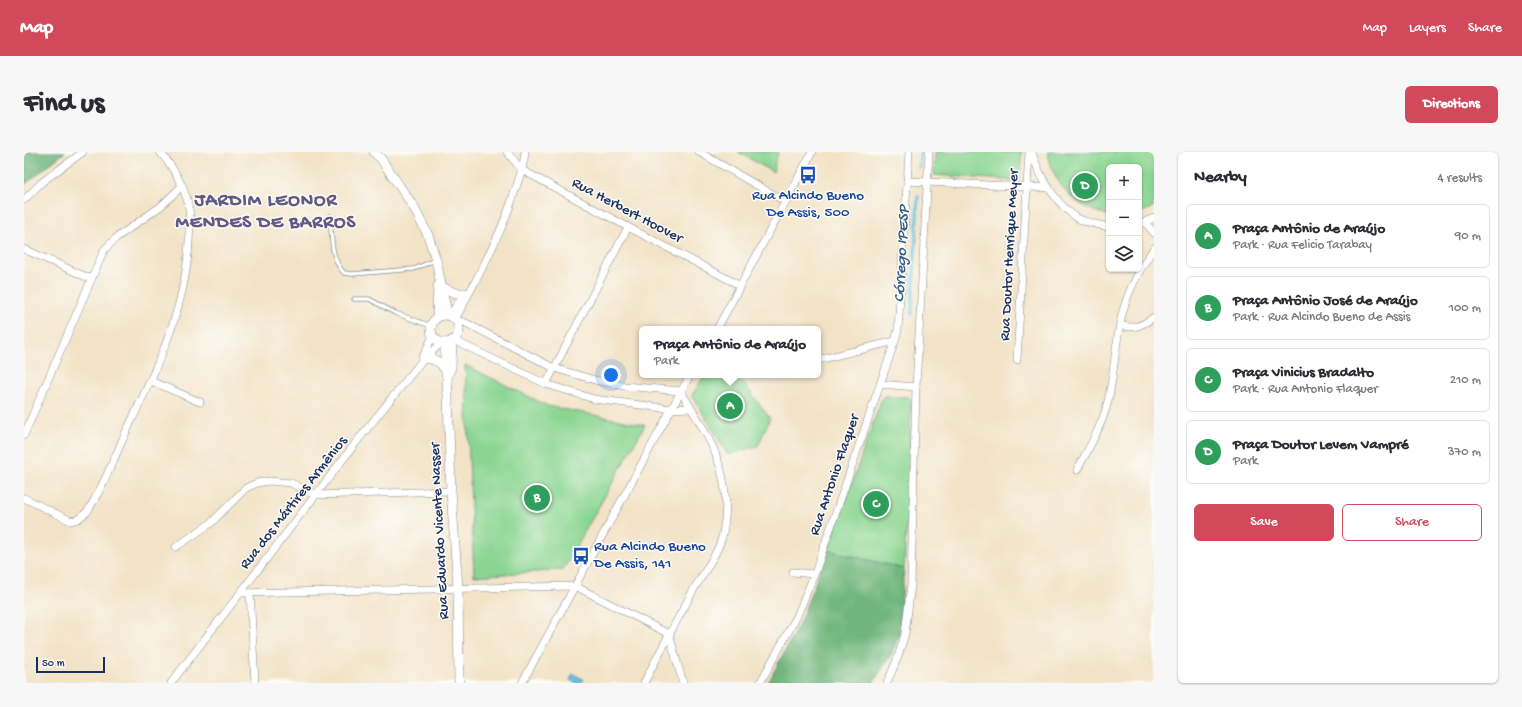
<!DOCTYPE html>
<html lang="en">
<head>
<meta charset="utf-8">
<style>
  :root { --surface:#fff; --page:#f7f7f7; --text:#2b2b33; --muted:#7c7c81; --line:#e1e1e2; --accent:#d1495b }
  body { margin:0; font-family:"Gochi Hand",sans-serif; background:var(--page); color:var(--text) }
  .controls { position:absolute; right:12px; top:12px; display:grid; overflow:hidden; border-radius:6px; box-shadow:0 1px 3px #0004 }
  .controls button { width:36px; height:36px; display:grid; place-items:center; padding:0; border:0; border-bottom:1px solid var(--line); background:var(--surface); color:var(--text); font:20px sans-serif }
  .scale { position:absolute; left:12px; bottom:10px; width:69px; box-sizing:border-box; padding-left:4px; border:2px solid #1b2f5e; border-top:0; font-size:11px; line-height:14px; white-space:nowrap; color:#1b2f5e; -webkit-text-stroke:3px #fdfcf7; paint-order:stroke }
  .you { position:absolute; left:587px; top:223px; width:14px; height:14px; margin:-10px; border:3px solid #fff; border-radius:50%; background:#1a73e8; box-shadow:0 0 0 6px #1a73e833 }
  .badge { display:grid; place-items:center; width:26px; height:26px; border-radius:50%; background:var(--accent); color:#fff; font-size:13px; font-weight:700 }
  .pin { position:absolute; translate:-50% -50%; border:2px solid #fff; box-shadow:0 1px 4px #0006 }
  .popup { position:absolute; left:615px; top:174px; width:182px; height:52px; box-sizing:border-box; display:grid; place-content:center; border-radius:6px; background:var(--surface); filter:drop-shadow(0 1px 3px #0005); font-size:13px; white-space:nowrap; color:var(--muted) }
  .popup b { font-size:15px; color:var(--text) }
  .popup::after { content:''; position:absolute; left:50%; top:100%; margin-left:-8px; border:8px solid transparent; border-top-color:var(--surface) }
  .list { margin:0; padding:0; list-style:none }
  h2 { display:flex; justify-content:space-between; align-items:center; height:52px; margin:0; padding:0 16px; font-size:17px }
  h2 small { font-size:13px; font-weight:400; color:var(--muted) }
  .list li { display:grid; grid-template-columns:26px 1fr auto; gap:12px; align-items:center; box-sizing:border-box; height:64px; margin:0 8px 8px; padding:0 8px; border:1px solid var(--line); border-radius:6px }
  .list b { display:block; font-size:15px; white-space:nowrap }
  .list p { margin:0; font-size:13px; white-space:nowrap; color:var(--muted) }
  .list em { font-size:13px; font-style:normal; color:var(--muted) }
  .actions { display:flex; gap:8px; padding:12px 16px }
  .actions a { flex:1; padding:9px 0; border:1px solid var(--accent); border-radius:6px; text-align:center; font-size:14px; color:var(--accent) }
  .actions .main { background:var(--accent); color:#fff }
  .icon { flex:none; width:22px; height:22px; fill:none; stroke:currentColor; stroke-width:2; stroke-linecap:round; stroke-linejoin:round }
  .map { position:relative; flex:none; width:1130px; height:531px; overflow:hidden; border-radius:6px }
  header { display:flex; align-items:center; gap:24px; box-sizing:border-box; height:56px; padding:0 20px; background:var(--accent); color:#fff }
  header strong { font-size:19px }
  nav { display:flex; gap:22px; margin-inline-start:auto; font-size:14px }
  .intro { display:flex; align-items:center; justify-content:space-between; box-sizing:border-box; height:96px; padding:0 24px }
  h1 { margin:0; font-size:28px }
  .button { padding:10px 18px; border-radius:6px; background:var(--accent); color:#fff; font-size:14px; font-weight:700 }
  main { display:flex; gap:24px; padding:0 24px }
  aside { flex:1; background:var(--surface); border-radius:6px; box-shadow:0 1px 3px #0004 }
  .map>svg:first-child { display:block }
  .green { fill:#8bd592; stroke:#538278 }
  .forest { fill:#70b67c; stroke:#46726d }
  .water { fill:#64c4e3; stroke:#407aa0 }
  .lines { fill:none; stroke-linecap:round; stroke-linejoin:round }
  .stream { stroke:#64c4e3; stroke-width:3 }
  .service-casing { stroke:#868992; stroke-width:5 }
  .minor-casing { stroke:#868992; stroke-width:8 }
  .tertiary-casing { stroke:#868992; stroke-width:10 }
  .service { stroke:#fff; stroke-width:3.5 }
  .minor { stroke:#fff; stroke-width:7 }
  .tertiary { stroke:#fff; stroke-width:9 }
  .labels { text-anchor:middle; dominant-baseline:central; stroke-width:3; stroke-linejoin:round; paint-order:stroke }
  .transit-label { font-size:15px; fill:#164399; stroke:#fdfcf7 }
  .street-label { font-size:15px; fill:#1b2f5e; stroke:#fdfcf7 }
  .water-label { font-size:16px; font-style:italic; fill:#315c86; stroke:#fdfcf7 }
  .district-label { font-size:19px; font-weight:bold; letter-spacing:1px; fill:#635985; stroke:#fdfcf7 }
</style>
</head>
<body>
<header>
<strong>Map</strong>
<nav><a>Map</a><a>Layers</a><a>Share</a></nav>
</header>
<div class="intro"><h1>Find us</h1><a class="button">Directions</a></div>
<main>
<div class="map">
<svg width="1130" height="531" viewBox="0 0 1130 531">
  <rect width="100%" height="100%" fill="#fdfcf7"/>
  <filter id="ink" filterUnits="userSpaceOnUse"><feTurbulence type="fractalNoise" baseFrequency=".025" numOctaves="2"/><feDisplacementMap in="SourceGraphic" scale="8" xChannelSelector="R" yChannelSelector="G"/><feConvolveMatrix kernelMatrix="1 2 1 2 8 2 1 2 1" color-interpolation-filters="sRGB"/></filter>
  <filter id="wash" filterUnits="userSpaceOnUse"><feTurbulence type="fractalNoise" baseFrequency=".012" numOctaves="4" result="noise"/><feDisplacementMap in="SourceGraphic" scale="16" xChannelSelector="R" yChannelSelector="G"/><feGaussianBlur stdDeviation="0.9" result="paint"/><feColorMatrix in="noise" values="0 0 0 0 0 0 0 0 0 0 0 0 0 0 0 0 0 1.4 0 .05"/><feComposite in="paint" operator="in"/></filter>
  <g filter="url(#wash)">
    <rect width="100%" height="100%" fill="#f2e3c7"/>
    <g class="green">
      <path d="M714 0H754L749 20Z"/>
      <path d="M911 0H998L995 29 910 23Z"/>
      <path d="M1024 0H1130V55L1115 61V15H1085V63C1052 57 1029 33 1024 0Z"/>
      <path d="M441 213 524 254 621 273 539 418 450 424Z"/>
      <path d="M681 223H713L746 266 734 294 704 303 668 243Z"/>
      <path d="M860 244 885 245 887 248 886 306 880 417 804 398 858 246Z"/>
    </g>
    <g class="forest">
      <path d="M0 0H41L0 33Z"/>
      <path d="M804 398 880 417 875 484 867 503 849 531H744L775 472Z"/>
    </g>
    <path class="water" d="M549 522 559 527 557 531H552L546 528Z"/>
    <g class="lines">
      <g class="stream">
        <path d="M895 16 896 0"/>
        <path d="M888 162 894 44"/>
      </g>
    </g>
  </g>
  <g filter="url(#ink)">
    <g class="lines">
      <g class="service-casing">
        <g id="service">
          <path d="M306 64C308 84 306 106 320 121L328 122 390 117 411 108"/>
          <path d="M330 147H345L371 161 407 174"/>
        </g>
      </g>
      <g class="minor-casing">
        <g id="minor">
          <path d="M483 0 498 18 604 75 717 134"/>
          <path d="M675 0 762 50"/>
          <path d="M1008 0C1014 23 1034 55 1055 67 1064 71 1075 73 1085 75"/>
          <path d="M883 29 1025 36"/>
          <path d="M0 48 18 30 59 0"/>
          <path d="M1121 70 1130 81"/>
          <path d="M1115 72 1130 66"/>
          <path d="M0 97 67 127"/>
          <path d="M426 163 440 142"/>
          <path d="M431 168C453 126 477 84 491 39 495 26 500 14 501 0"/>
          <path d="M433 169 440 170 530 216 571 228 600 234 657 239C669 261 685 282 693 306 702 329 704 357 699 381 696 398 679 422 670 437 653 468 636 499 620 531"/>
          <path d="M1096 173C1109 178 1119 173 1130 165"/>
          <path d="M693 177 788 0"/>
          <path d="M429 188 522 232 570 247 648 257 666 256"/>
          <path d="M398 206 409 184"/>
          <path d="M794 208 871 189"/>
          <path d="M993 208 1005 0"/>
          <path d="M127 229 176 250"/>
          <path d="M522 232 604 75"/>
          <path d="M856 232 892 235"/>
          <path d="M0 283 80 98 92 86 137 54 158 34"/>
          <path d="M1053 318C1065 296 1078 274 1084 249 1091 219 1091 188 1099 159 1105 136 1117 115 1130 96"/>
          <path d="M0 346 47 369 54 367 63 360C79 336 91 304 103 278 132 218 162 157 165 89 166 75 167 61 163 47 158 30 148 14 136 0"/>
          <path d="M152 395 187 371 222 336 233 331 245 329 267 331 291 343 427 339"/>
          <path d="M769 420 790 422"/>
          <path d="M217 441 551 434 645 482 659 531"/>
          <path d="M226 441 231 531"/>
          <path d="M147 531 330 293 397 210 418 190"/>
          <path d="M498 531 666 223"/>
          <path d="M736 531 773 464 792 418 871 189 874 178 885 0"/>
          <path d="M863 531 874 505 881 482 887 433 892 235 905 0"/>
        </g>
      </g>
      <g class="tertiary-casing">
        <g id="tertiary">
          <path d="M350 0 357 7 389 54 404 83 412 108 423 162"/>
          <path d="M418 135 431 141H441"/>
          <circle cx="421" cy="177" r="14"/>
          <path d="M413 165 414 134"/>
          <path d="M421 191V215L423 225 424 245 427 339 434 436 435 531"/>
          <path d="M399 207C409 206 417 209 421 218"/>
          <path d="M423 225 427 216 428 189"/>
        </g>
      </g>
      <use href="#service" class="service"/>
      <use href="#minor" class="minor"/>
      <use href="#tertiary" class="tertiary"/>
    </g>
  </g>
  <defs>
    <g id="bus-bare" transform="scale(1.38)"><path d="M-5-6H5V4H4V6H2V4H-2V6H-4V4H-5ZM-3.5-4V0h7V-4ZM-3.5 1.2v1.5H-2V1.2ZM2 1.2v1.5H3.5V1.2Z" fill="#1a4fb4" stroke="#fdfcf7" stroke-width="2.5" paint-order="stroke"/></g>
  </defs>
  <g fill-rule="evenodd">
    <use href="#bus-bare" x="784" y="23"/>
    <use href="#bus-bare" x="557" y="404"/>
  </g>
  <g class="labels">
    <g class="transit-label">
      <text x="784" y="44">Rua Alcindo Bueno<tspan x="784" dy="17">De Assis, 500</tspan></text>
      <text x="570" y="395" text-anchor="start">Rua Alcindo Bueno<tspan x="570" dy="17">De Assis, 141</tspan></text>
    </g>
    <g class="street-label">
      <text transform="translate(603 59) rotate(28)">Rua Herbert Hoover</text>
      <text transform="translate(986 103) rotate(-87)">Rua Doutor Henrique Meyer</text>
      <text transform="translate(811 323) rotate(-71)">Rua Antonio Flaquer</text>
      <text transform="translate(270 351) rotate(-52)">Rua dos Mártires Armênios</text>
      <text transform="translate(416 379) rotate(-93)">Rua Eduardo Vicente Nasser</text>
    </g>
    <g class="water-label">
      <text transform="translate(879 102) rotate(-87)">Córrego IPESP</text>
    </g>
    <g class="district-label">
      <text x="242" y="49">JARDIM LEONOR<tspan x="242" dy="22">MENDES DE BARROS</tspan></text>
    </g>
  </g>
</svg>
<div class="controls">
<button>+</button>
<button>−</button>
<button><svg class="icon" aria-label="layers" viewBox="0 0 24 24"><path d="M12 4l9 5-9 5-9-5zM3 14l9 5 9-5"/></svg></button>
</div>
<div class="scale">50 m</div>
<div class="you"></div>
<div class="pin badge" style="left:706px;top:254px;background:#2e9e5b">A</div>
<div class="popup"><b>Praça Antônio de Araújo</b>Park</div>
<div class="pin badge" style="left:513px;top:346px;background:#2e9e5b">B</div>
<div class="pin badge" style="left:852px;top:352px;background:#2e9e5b">C</div>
<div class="pin badge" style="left:1061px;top:34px;background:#2e9e5b">D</div>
</div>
<aside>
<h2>Nearby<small>4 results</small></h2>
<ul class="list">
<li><span class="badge" style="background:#2e9e5b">A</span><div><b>Praça Antônio de Araújo</b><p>Park · Rua Felicio Tarabay</p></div><em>90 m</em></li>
<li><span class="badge" style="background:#2e9e5b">B</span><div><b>Praça Antônio José de Araújo</b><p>Park · Rua Alcindo Bueno de Assis</p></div><em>100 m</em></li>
<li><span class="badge" style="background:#2e9e5b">C</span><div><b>Praça Vinicius Bradalto</b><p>Park · Rua Antonio Flaquer</p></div><em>210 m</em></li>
<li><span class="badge" style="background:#2e9e5b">D</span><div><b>Praça Doutor Levem Vampré</b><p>Park</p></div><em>370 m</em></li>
</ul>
<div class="actions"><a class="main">Save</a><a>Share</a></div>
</aside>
</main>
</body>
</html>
